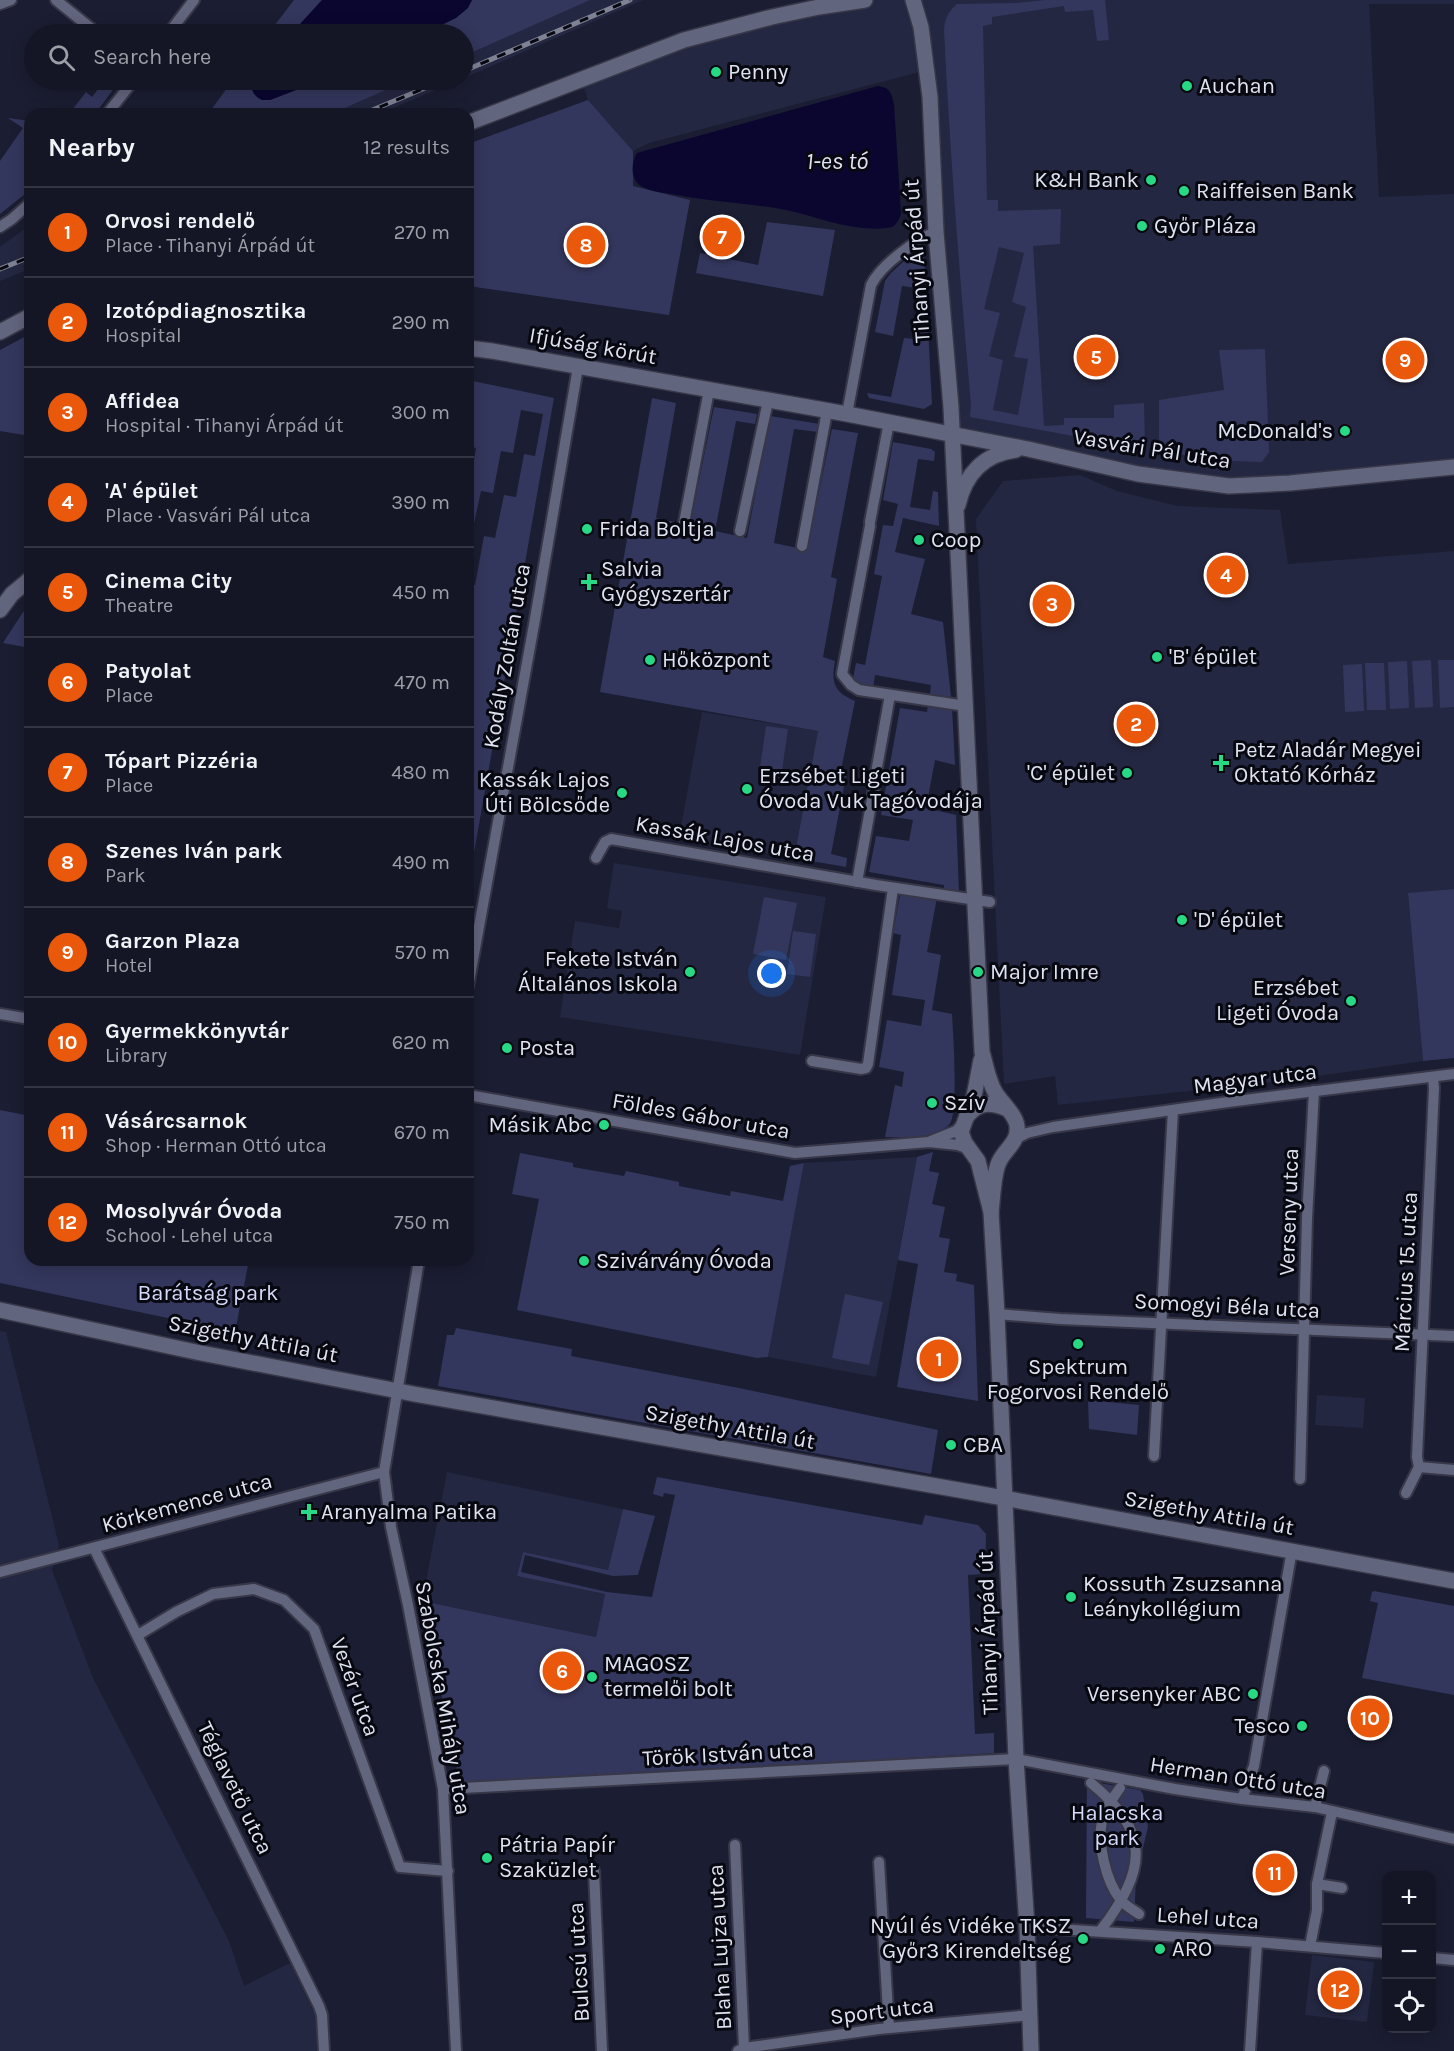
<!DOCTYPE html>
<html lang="en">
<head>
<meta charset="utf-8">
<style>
  :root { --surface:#141626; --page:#212332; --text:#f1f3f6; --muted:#9d9fa7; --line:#333543; --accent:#ea580c }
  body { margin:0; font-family:Karla,sans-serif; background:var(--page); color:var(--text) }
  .controls { position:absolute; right:18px; bottom:18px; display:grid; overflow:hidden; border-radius:12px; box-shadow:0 3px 15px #0003 }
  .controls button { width:54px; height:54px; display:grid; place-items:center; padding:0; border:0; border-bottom:2px solid var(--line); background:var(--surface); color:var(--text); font:30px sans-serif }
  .you { position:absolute; left:772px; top:974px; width:21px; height:21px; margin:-15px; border:4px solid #fff; border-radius:50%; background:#1a73e8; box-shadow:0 0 0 9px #1a73e833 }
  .badge { display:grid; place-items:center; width:39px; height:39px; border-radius:50%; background:var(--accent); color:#fff; font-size:20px; font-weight:700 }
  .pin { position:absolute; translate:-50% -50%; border:3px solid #fff; box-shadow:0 2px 6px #0006 }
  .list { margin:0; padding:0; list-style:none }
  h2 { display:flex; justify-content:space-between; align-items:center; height:78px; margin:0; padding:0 24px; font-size:26px }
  h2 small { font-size:20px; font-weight:400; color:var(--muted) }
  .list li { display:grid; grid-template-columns:39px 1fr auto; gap:18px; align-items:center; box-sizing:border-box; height:90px; padding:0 24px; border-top:2px solid var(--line) }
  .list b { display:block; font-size:22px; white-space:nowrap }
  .list p { margin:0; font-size:20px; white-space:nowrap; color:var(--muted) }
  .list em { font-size:20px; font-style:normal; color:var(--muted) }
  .icon { flex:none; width:33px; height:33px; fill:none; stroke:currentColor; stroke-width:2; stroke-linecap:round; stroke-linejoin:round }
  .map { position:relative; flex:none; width:1454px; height:2051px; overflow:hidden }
  .search { position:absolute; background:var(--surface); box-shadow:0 3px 15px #0003; left:24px; top:24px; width:450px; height:66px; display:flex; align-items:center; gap:15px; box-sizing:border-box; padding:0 21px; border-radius:33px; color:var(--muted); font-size:22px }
  .panel { position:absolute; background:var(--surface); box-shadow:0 3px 15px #0003; left:24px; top:108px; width:450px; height:1158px; border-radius:18px }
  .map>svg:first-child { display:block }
  .built { fill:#242741 }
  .green { fill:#34375d; fill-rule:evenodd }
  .water { fill:#0a0630 }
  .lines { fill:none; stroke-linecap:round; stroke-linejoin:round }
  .street-casing { stroke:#373748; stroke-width:14 }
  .secondary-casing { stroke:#373748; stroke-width:18 }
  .street { stroke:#62657e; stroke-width:10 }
  .secondary { stroke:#62657e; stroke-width:15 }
  .rail-casing { stroke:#7f8293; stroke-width:5 }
  .rail { stroke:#080811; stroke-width:3; stroke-dasharray:9; stroke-linecap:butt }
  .poi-dot { fill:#27d885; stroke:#080811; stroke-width:2 }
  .labels { text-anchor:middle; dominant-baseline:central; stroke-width:6; stroke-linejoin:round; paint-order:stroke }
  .poi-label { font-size:22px; fill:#dfe2f0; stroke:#080811; text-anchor:start }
  .street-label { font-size:22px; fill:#dfe2f0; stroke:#080811 }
  .park-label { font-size:22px; fill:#d6dafa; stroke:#080811 }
  .water-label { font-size:24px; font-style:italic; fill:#e0e3f3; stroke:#080811 }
</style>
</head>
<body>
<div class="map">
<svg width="1454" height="2051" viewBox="0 0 1454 2051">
  <rect width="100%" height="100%" fill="#1b1d32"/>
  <g class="built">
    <path d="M589 0H643L464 78V56Z"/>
    <path d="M865 0H1454V4H1369L1379 197 1454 194V467L1229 486 952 435 927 70 649 143 633 151 588 100 581 79 684 40Z"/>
    <path d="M409 80H459L379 114H331Z"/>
    <path d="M30 225V269L0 281V247Z"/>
    <path d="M1080 475 1117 491 1178 506 1280 510 1288 564 1454 551V889L1408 894 1423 1061 1290 1080 1058 1105 1055 1076 1004 1084 976 519 1003 481Z"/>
    <path d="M702 712 818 731 794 858 679 837Z"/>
    <path d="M614 863 826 897 800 1055 560 1017 575 921 619 928 622 911 607 908Z"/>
    <path d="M917 1157 876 1377 768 1357 804 1163Z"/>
    <path d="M0 1331 6 1332 59 1545 52 1570 93 1678 229 1941 244 1986 290 1963 315 2015 317 2051H0Z"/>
    <path d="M1317 1395 1365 1398 1363 1428 1315 1425Z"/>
    <path d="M447 1472 623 1509 608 1570 523 1552 517 1576 605 1594 596 1637 422 1601Z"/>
    <path d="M1312 1955 1374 1962 1367 2022 1305 2015Z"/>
  </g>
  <g class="green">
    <path d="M294 0H322L291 34H268Z"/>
    <path d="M472 0H590L464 56V34H422C442 25 461 19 472 0Z"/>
    <path d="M1045 0H1105L1109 40 1097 41 1093 10 1065 12 1064 6 992 17V24L983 26 987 200H998V211L1061 209 1060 244 1033 246 1044 426 1064 425V418H1114V405L1144 403 1145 449 970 417 971 405C960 280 950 155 944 30 945 18 948 12 957 4L1017 3ZM999 247 1024 253 1012 302 1026 307 1014 357 1028 359 1018 415 993 410 1003 360 989 356 1000 313 984 309Z"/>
    <path d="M105 80H120L95 114H69L86 92 92 97Z"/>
    <path d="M233 80H252L251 86 270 100 322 80H409L331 114H208Z"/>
    <path d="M588 100 633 151V186L690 200 669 315 468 286V144Z"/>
    <path d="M8 118 30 121V190L0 214V161L23 128Z"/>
    <path d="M767 222 835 230 823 296 696 273 700 253 758 265Z"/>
    <path d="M914 252H924L932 404 924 409 869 398 867 393 891 397 904 338 915 339 923 289 902 286 893 336 875 332 885 281 891 273Z"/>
    <path d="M30 334V436L0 431V350Z"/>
    <path d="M1265 349 1269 452 1262 462 1209 460 1159 450V400L1224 390 1219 350Z"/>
    <path d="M468 380 554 398 468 887V584L475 585 484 536 495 538 504 495 516 497 524 454 535 456 543 414 521 410 513 453 501 451 493 493 481 491 472 533H468V472L472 471 476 448 468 446Z"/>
    <path d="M652 398 676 403 656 518 690 525 714 407 757 414 755 424 736 421 715 531 747 538 770 416 820 424 818 432 794 429 774 543 807 550 832 429 858 433 831 577 837 579 823 657 835 661C831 683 834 692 855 701L840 775 846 776 831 854 847 858 846 867 794 858 818 731 600 692Z"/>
    <path d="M893 442 931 449 935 452 934 461 918 459 910 507 930 510 933 491 938 492 939 526 903 518 895 552 925 559 911 614 943 622 951 697 930 694 931 685 875 675 873 689 863 686 853 679 856 663 865 665 882 576 874 574 883 525 893 526 898 504 883 500Z"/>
    <path d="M30 606V648L3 643 23 612Z"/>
    <path d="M1431 660 1433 707 1415 708 1412 661Z"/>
    <path d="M1438 660H1454V707L1440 708Z"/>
    <path d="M1407 661 1409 708 1390 709 1388 662Z"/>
    <path d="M1365 663H1384L1386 710H1367Z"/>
    <path d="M1362 664 1364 711 1345 712 1343 665Z"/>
    <path d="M928 705 952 708 955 765 935 760 926 808 956 815 959 894 944 892V885L869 872 876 836 909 841 913 820 881 815 900 708 927 712Z"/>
    <path d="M766 726 788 729 782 771 760 768Z"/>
    <path d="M1454 889V1058L1423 1061 1408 893Z"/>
    <path d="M901 890 937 897 927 952 941 955 932 1010 952 1014C953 1031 959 1116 949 1125 932 1139 905 1138 885 1137L895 1085 902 1087 904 1072 879 1067 887 1020 921 1026 925 1000 892 995 901 935 893 933Z"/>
    <path d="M764 897 797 903 786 960 753 954Z"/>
    <path d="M793 931 816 934 810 977 787 974Z"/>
    <path d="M0 1110 30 1116V1260H249L235 1332 0 1283Z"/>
    <path d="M933 1152 929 1171 939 1173 932 1204 945 1207 939 1237 950 1239 944 1272 957 1274 956 1281 974 1285 978 1401 897 1387 918 1264 898 1260 917 1157Z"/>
    <path d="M520 1153 573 1163V1167L624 1176 626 1171 679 1182V1186L730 1196 731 1191 783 1201 790 1166 804 1163 768 1357 757 1358 517 1310 539 1199 512 1194Z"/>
    <path d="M845 1294 883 1302 869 1365 832 1358Z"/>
    <path d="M456 1328 572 1349 571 1356 739 1388 938 1430 931 1474 438 1386 447 1335H454Z"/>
    <path d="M1088 1400 1139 1405 1137 1435 1089 1429Z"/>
    <path d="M657 1477 922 1525 925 1515 978 1525 986 1534 985 1574 968 1575 975 1734 994 1733V1753L460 1784 422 1601 596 1637 605 1594 517 1576 523 1552 608 1570 623 1509 655 1516 638 1575 613 1576 525 1555 521 1572 607 1592 652 1597 675 1495 664 1493 663 1497 653 1494Z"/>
    <path d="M1374 1591 1454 1606V1695L1362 1678 1378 1603 1370 1601 1372 1592Z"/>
    <path d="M1087 1781 1140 1790 1143 1794 1148 1827 1136 1877 1134 1922 1086 1918Z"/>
  </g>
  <g class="water">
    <path d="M322 0H472L468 8 456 18 422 34H291Z"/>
    <path d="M252 80H322L270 100H262C253 96 250 89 252 80Z"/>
    <path d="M878 86C891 88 891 93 894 104L901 214C898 222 895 228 886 228 852 232 819 217 786 210 750 203 713 202 677 195 665 193 651 192 641 186 630 179 631 163 637 153Z"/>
  </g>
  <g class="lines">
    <g class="street-casing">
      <g id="street">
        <path d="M56 0 98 34"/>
        <path d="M0 4 11 0"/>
        <path d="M168 34 194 0"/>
        <path d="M107 114 134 80"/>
        <path d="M0 227 12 219 30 203"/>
        <path d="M847 414 871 285C881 265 916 239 936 232"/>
        <path d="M870 522 889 422"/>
        <path d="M684 523 709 390"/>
        <path d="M870 526 842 674 851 685 859 690 966 706"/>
        <path d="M740 531 768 401"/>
        <path d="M802 546 827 411"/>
        <path d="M874 784 890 695"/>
        <path d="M596 858 605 842 611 839 876 885 990 902"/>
        <path d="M857 882 874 788"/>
        <path d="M468 987 535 619 578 367"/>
        <path d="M0 1014 30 1019"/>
        <path d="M812 1061 861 1069 866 1068 868 1064 893 888"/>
        <path d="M468 1095 795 1153 929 1142 958 1145 969 1149"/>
        <path d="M1015 1139 1027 1133 1053 1127 1228 1102 1454 1074"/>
        <path d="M931 1141 956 1131 963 1123"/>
        <path d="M419 1260 384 1472 391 1527 408 1605 443 1789 456 2051"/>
        <path d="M997 1314 1060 1319 1454 1336"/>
        <path d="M1154 1456 1173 1110"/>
        <path d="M1419 1467 1454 1470"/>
        <path d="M1300 1479 1307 1218 1314 1091"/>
        <path d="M1406 1493 1419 1467 1417 1457 1434 1088 1433 1078"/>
        <path d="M94 1548 319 2006 322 2015 324 2051"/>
        <path d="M0 1572 384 1472"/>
        <path d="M138 1635 176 1612 213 1594 254 1589 284 1600 314 1629 400 1867 448 1871"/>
        <path d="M1091 1783C1152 1833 1146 1870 1101 1930"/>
        <path d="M1120 1788C1113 1798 1104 1809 1102 1821 1097 1843 1106 1881 1120 1899 1124 1905 1132 1909 1139 1914"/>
        <path d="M443 1789 1016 1759 1175 1789 1242 1799 1315 1807 1454 1839"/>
        <path d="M1242 1799 1254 1766 1292 1550"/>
        <path d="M1315 1807 1324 1771"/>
        <path d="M1332 1812 1317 1884 1342 1888"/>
        <path d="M735 1845 744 2048"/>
        <path d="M879 1862 889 2028"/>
        <path d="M594 1871 602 2051"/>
        <path d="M1027 1927 1257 1942 1386 1953"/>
        <path d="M1310 1946 1317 1910V1884"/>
        <path d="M1432 1958 1454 1960"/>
        <path d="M738 2051 744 2048 879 2029 1031 2015"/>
        <path d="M1250 2051 1257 1942"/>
      </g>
    </g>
    <g class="secondary-casing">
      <g id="secondary">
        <path d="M913 0 921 27 930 97 936 232 951 407 982 1052C986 1065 988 1080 995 1092 1001 1102 1016 1115 1017 1126 1019 1142 1005 1149 999 1162 993 1175 993 1198 991 1212"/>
        <path d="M468 123 684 40 772 17 819 7 865 0"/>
        <path d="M0 332 30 316"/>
        <path d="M468 348 492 351 847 414 1028 449 1138 474 1229 486 1290 483 1454 467"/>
        <path d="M958 505C965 474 984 454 1016 450"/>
        <path d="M0 610 12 594 30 579"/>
        <path d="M981 1060 974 1096 961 1132 965 1143 978 1161 991 1212 997 1314 1016 1759 1027 1927 1031 2051"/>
        <path d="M967 1116C979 1102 989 1102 1005 1108"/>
        <path d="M0 1310 196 1352 414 1394 976 1493 1454 1581"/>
      </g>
    </g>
    <use href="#street" class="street"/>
    <use href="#secondary" class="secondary"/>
    <g class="rail-casing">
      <g id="rail">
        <path d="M464 71 630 0"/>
        <path d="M363 114 444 80"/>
        <path d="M0 269 30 257"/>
      </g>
    </g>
    <use href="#rail" class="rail"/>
  </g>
  <g class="poi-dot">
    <circle cx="716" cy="72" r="6"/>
    <circle cx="1187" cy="86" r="6"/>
    <circle cx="1151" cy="180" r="6"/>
    <circle cx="1184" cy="191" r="6"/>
    <circle cx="1142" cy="226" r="6"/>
    <circle cx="1345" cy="431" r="6"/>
    <circle cx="587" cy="529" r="6"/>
    <circle cx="919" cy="540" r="6"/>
    <path d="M586 573h6v6h6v6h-6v6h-6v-6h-6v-6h6z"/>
    <circle cx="1157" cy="657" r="6"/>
    <circle cx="650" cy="660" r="6"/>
    <path d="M1218 754h6v6h6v6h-6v6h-6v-6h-6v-6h6z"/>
    <circle cx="1127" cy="773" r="6"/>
    <circle cx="747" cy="789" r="6"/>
    <circle cx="622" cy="793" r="6"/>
    <circle cx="1182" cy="920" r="6"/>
    <circle cx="690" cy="972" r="6"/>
    <circle cx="978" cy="972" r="6"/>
    <circle cx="1351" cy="1001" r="6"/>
    <circle cx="507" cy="1048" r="6"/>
    <circle cx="932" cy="1103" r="6"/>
    <circle cx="604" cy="1125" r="6"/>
    <circle cx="584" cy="1261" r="6"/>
    <circle cx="1078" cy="1344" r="6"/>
    <circle cx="951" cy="1445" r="6"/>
    <path d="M306 1503h6v6h6v6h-6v6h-6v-6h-6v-6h6z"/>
    <circle cx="1071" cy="1597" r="6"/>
    <circle cx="592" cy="1677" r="6"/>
    <circle cx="1253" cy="1694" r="6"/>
    <circle cx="1302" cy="1726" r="6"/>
    <circle cx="487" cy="1858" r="6"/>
    <circle cx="1083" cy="1939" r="6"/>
    <circle cx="1160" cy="1949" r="6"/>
  </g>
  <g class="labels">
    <g class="poi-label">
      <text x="728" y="72">Penny</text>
      <text x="1199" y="86">Auchan</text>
      <text x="1139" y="180" text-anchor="end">K&amp;H Bank</text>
      <text x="1196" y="191">Raiffeisen Bank</text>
      <text x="1154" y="226">Győr Pláza</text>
      <text x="1333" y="431" text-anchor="end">McDonald's</text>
      <text x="599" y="529">Frida Boltja</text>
      <text x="931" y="540">Coop</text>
      <text x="601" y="569">Salvia<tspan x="601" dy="25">Gyógyszertár</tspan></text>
      <text x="1169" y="657">'B' épület</text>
      <text x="662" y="660">Hőközpont</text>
      <text x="1234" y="750">Petz Aladár Megyei<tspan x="1234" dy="25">Oktató Kórház</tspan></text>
      <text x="1115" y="773" text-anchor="end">'C' épület</text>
      <text x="759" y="776">Erzsébet Ligeti<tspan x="759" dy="25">Óvoda Vuk Tagóvodája</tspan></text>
      <text x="610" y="780" text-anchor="end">Kassák Lajos<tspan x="610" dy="25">Úti Bölcsőde</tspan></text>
      <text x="1194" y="920">'D' épület</text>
      <text x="678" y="959" text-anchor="end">Fekete István<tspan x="678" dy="25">Általános Iskola</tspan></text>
      <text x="990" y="972">Major Imre</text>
      <text x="1339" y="988" text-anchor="end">Erzsébet<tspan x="1339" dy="25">Ligeti Óvoda</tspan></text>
      <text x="519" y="1048">Posta</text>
      <text x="944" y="1103">Szív</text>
      <text x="592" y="1125" text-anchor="end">Másik Abc</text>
      <text x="596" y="1261">Szivárvány Óvoda</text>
      <text x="1078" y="1367" text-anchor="middle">Spektrum<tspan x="1078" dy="25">Fogorvosi Rendelő</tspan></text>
      <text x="963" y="1445">CBA</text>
      <text x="321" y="1512">Aranyalma Patika</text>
      <text x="1083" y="1584">Kossuth Zsuzsanna<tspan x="1083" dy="25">Leánykollégium</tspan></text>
      <text x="604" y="1664">MAGOSZ<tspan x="604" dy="25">termelői bolt</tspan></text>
      <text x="1241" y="1694" text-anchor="end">Versenyker ABC</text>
      <text x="1290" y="1726" text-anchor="end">Tesco</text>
      <text x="499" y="1845">Pátria Papír<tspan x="499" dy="25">Szaküzlet</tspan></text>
      <text x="1071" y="1926" text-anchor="end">Nyúl és Vidéke TKSZ<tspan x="1071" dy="25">Győr3 Kirendeltség</tspan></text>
      <text x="1172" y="1949">ARO</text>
    </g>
    <g class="street-label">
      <text transform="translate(917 261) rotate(-94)">Tihanyi Árpád út</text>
      <text transform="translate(593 346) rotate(10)">Ifjúság körút</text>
      <text transform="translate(1152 449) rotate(9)">Vasvári Pál utca</text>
      <text transform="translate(507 656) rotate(-80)">Kodály Zoltán utca</text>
      <text transform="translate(725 839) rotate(10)">Kassák Lajos utca</text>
      <text transform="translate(1255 1079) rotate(-7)">Magyar utca</text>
      <text transform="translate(701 1116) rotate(10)">Földes Gábor utca</text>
      <text transform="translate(1289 1212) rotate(-88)">Verseny utca</text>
      <text transform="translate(1406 1272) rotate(-87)">Március 15. utca</text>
      <text transform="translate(1227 1306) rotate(3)">Somogyi Béla utca</text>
      <text transform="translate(253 1339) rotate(11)">Szigethy Attila út</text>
      <text transform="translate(730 1427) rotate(10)">Szigethy Attila út</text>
      <text transform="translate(187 1503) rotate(-15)">Körkemence utca</text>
      <text transform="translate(1209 1513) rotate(10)">Szigethy Attila út</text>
      <text transform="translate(988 1633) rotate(-92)">Tihanyi Árpád út</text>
      <text transform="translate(355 1687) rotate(70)">Vezér utca</text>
      <text transform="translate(443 1698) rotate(80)">Szabolcska Mihály utca</text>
      <text transform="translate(728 1754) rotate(-3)">Török István utca</text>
      <text transform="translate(1238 1778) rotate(9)">Herman Ottó utca</text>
      <text transform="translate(235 1788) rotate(64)">Téglavető utca</text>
      <text transform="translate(1208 1918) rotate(4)">Lehel utca</text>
      <text transform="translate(720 1947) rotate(-93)">Blaha Lujza utca</text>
      <text transform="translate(579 1962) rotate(-93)">Bulcsú utca</text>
      <text transform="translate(882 2011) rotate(-7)">Sport utca</text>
    </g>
    <g class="park-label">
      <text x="208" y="1293">Barátság park</text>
      <text x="1117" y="1813">Halacska<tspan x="1117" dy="25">park</tspan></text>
    </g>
    <g class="water-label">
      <text x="837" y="161">1-es tó</text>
    </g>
  </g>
</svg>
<div class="controls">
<button>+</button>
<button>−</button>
<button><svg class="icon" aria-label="locate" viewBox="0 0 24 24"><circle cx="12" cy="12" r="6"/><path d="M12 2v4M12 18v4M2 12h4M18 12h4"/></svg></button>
</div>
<div class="you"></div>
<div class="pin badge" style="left:939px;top:1359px">1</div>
<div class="pin badge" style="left:1136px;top:724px">2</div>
<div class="pin badge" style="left:1052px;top:604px">3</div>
<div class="pin badge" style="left:1226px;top:575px">4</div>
<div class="pin badge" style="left:1096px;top:357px">5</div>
<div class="pin badge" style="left:562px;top:1671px">6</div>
<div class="pin badge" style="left:722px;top:237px">7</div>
<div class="pin badge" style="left:586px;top:245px">8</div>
<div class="pin badge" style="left:1405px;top:360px">9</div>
<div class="pin badge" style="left:1370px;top:1718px">10</div>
<div class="pin badge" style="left:1275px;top:1873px">11</div>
<div class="pin badge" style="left:1340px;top:1990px">12</div>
<div class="search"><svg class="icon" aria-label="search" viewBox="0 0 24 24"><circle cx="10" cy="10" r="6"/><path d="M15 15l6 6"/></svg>Search here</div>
<section class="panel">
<h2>Nearby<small>12 results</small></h2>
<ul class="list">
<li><span class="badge">1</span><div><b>Orvosi rendelő</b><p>Place · Tihanyi Árpád út</p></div><em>270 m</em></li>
<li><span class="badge">2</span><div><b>Izotópdiagnosztika</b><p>Hospital</p></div><em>290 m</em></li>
<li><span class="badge">3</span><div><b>Affidea</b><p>Hospital · Tihanyi Árpád út</p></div><em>300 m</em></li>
<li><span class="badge">4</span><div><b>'A' épület</b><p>Place · Vasvári Pál utca</p></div><em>390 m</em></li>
<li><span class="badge">5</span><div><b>Cinema City</b><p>Theatre</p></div><em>450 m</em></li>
<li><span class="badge">6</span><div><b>Patyolat</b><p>Place</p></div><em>470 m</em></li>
<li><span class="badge">7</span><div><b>Tópart Pizzéria</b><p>Place</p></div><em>480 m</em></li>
<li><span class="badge">8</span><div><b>Szenes Iván park</b><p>Park</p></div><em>490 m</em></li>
<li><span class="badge">9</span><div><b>Garzon Plaza</b><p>Hotel</p></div><em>570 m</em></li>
<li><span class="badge">10</span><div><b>Gyermekkönyvtár</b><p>Library</p></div><em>620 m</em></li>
<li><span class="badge">11</span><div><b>Vásárcsarnok</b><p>Shop · Herman Ottó utca</p></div><em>670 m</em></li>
<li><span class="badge">12</span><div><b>Mosolyvár Óvoda</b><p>School · Lehel utca</p></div><em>750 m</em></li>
</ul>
</section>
</div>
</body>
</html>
